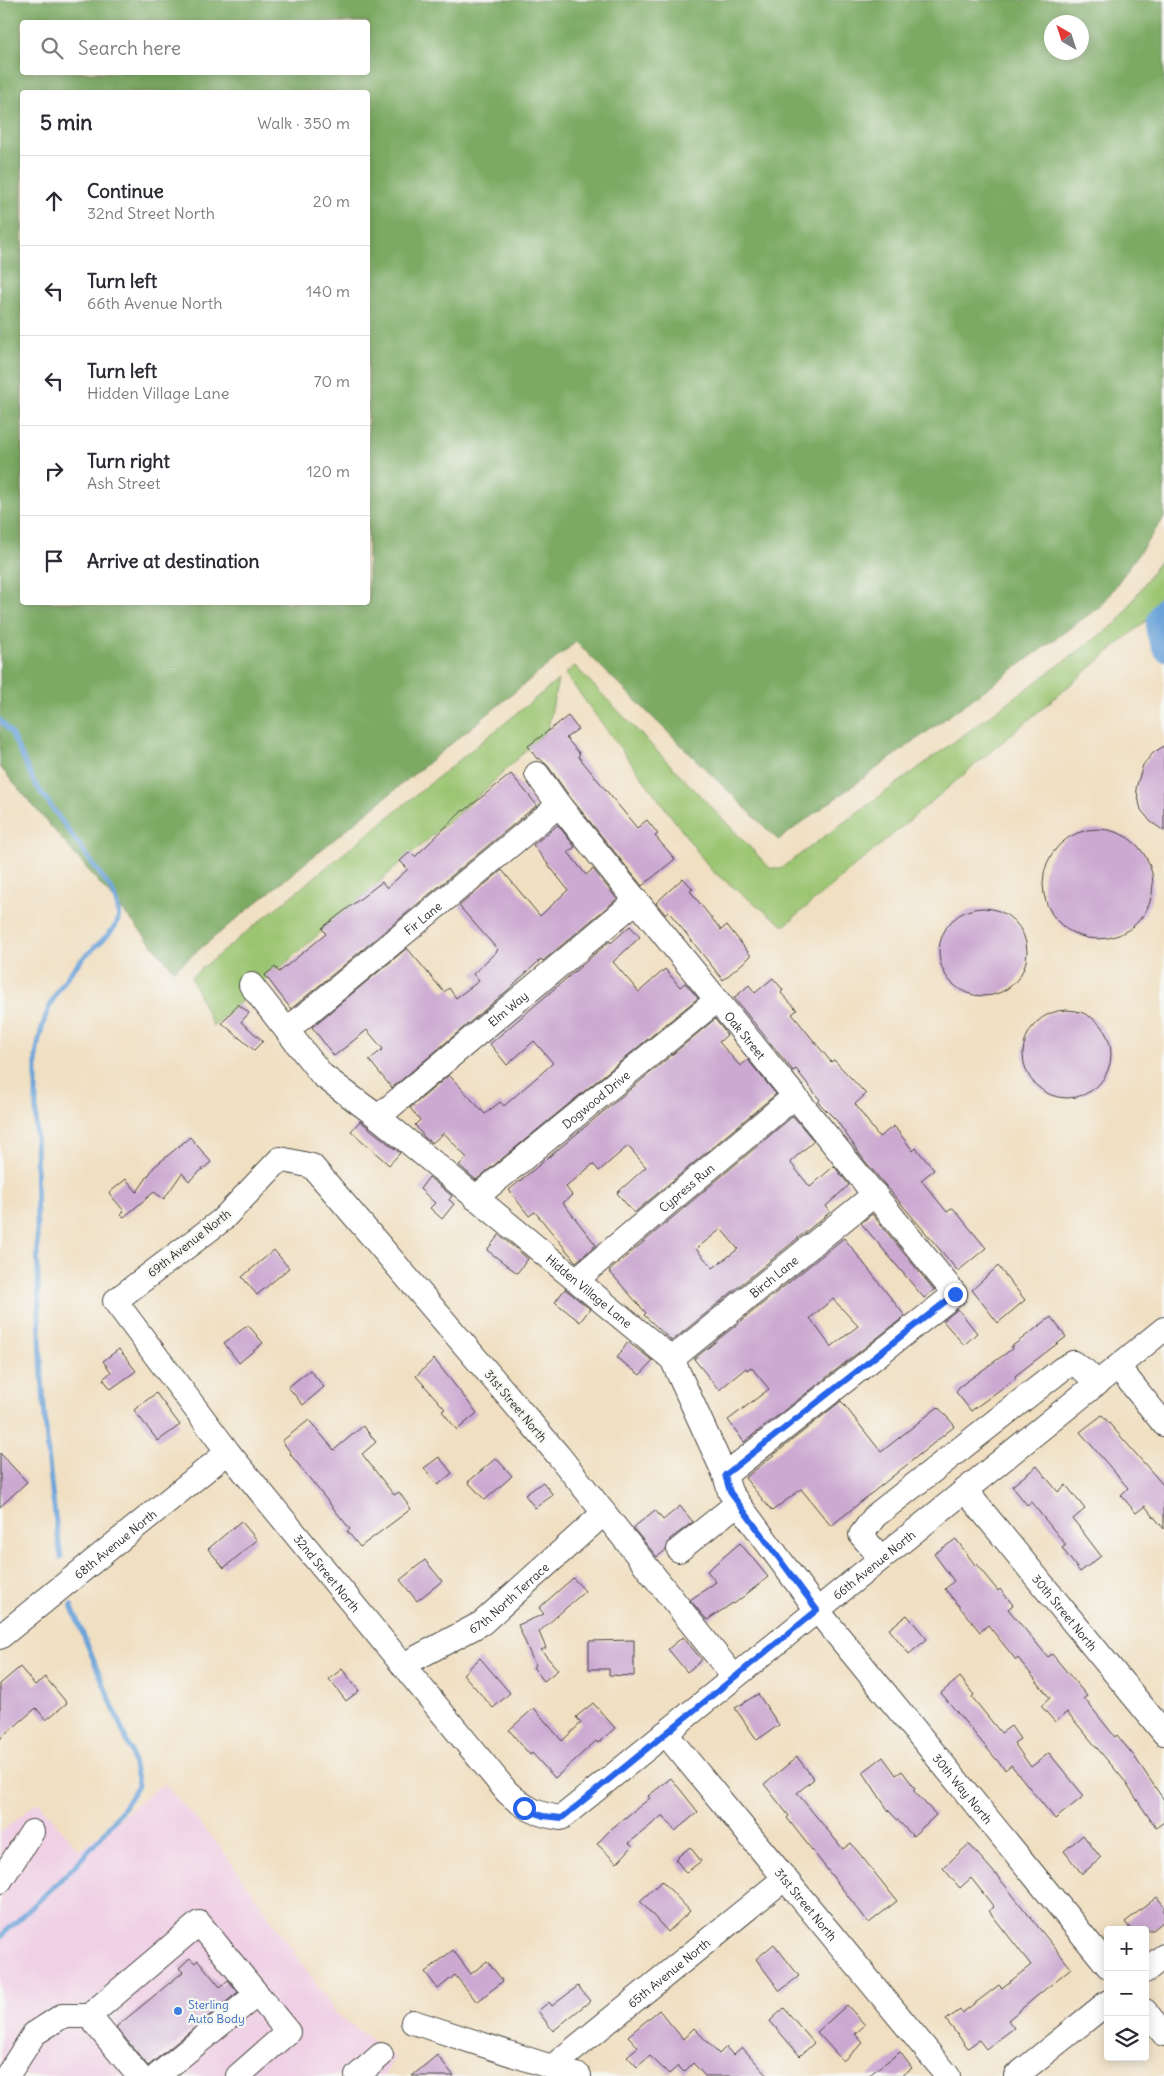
<!DOCTYPE html>
<html lang="en">
<head>
<meta charset="utf-8">
<style>
  :root { --surface:#fff; --page:#f7f7f7; --text:#2b2b33; --muted:#7c7c81; --line:#e1e1e2 }
  body { margin:0; font-family:Delius,sans-serif; background:var(--page); color:var(--text) }
  .controls { position:absolute; right:15px; bottom:15px; display:grid; overflow:hidden; border-radius:5px; box-shadow:0 2px 12px #0003 }
  .controls button { width:45px; height:45px; display:grid; place-items:center; padding:0; border:0; border-bottom:1px solid var(--line); background:var(--surface); color:var(--text); font:25px sans-serif }
  .compass { position:absolute; left:1044px; top:15px; width:45px; height:45px; border-radius:50%; background:var(--surface); box-shadow:0 2px 12px #0003; rotate:321deg }
  .stop { position:absolute; width:15px; height:15px; margin:-11px; border:4px solid #2563eb; border-radius:50%; background:#fff }
  .stop.end { background:#2563eb; border-color:#fff; box-shadow:0 1px 5px #0008 }
  .list { margin:0; padding:0; list-style:none }
  h2 { display:flex; justify-content:space-between; align-items:center; height:65px; margin:0; padding:0 20px; font-size:21px }
  h2 small { font-size:16px; font-weight:400; color:var(--muted) }
  .list li { display:grid; grid-template-columns:32px 1fr auto; gap:15px; align-items:center; box-sizing:border-box; height:90px; padding:0 20px; border-top:1px solid var(--line) }
  .list b { display:block; font-size:19px; white-space:nowrap }
  .list p { margin:0; font-size:16px; white-space:nowrap; color:var(--muted) }
  .list em { font-size:16px; font-style:normal; color:var(--muted) }
  .icon { flex:none; width:28px; height:28px; fill:none; stroke:currentColor; stroke-width:2; stroke-linecap:round; stroke-linejoin:round }
  .map { position:relative; flex:none; width:1164px; height:2076px; overflow:hidden }
  .search { position:absolute; background:var(--surface); box-shadow:0 2px 12px #0003; left:20px; top:20px; width:350px; height:55px; display:flex; align-items:center; gap:12px; box-sizing:border-box; padding:0 18px; border-radius:5px; color:var(--muted); font-size:19px }
  .panel { position:absolute; background:var(--surface); box-shadow:0 2px 12px #0003; left:20px; top:90px; width:350px; height:515px; border-radius:5px }
  .map>svg:first-child { display:block }
  .built { fill:#f0d0e5 }
  .green { fill:#9bc571; stroke:#63784e }
  .forest { fill:#7caa63; stroke:#546a47; fill-rule:evenodd }
  .lines { fill:none; stroke-linecap:round; stroke-linejoin:round }
  .stream { stroke:#6aa3d9; stroke-width:5 }
  .canal { stroke:#6aa3d9; stroke-width:18 }
  .building { fill:#cca9d1; fill-rule:evenodd }
  .minor-casing { stroke:#494642; stroke-width:26 }
  .minor { stroke:#fff; stroke-width:24 }
  .route { stroke:#2563eb; stroke-width:6 }
  .shop-dot { fill:#3f7fe0; stroke:#f6f6f2; stroke-width:2 }
  .labels { text-anchor:middle; dominant-baseline:central; stroke-width:4.5; stroke-linejoin:round; paint-order:stroke }
  .street-label { font-size:12px; fill:#2b2b2b; stroke:#f6f6f2 }
  .shop-label { font-size:12px; fill:#366cbe; stroke:#f6f6f2; text-anchor:start }
</style>
</head>
<body>
<div class="map">
<svg width="1164" height="2076" viewBox="0 0 1164 2076">
  <rect width="100%" height="100%" fill="#f6f6f2"/>
  <filter id="ink" filterUnits="userSpaceOnUse"><feTurbulence type="fractalNoise" baseFrequency=".02" numOctaves="2"/><feDisplacementMap in="SourceGraphic" scale="10" xChannelSelector="R" yChannelSelector="G"/><feConvolveMatrix kernelMatrix="1 2 1 2 8 2 1 2 1" color-interpolation-filters="sRGB"/></filter>
  <filter id="wash" filterUnits="userSpaceOnUse"><feTurbulence type="fractalNoise" baseFrequency=".0096" numOctaves="4" result="noise"/><feDisplacementMap in="SourceGraphic" scale="20" xChannelSelector="R" yChannelSelector="G"/><feGaussianBlur stdDeviation="1.12" result="paint"/><feColorMatrix in="noise" values="0 0 0 0 0 0 0 0 0 0 0 0 0 0 0 0 0 1.4 0 .05"/><feComposite in="paint" operator="in"/></filter>
  <g filter="url(#wash)">
    <rect width="100%" height="100%" fill="#f0dfc1"/>
    <path class="built" d="M164 1783 222 1849 337 2014 395 2057 384 2076H0V1833L38 1802 79 1850Z"/>
    <g class="green">
      <path d="M1164 555V612L1158 620 1153 615 784 926 712 871 565 674 575 666 770 868 780 869 1118 622Z"/>
      <path d="M558 680 548 729 484 791 213 1026 191 977Z"/>
    </g>
    <path class="forest" d="M0 0H1164V518L1102 605 778 840 576 642 174 970 0 767ZM22 22H368V72H22ZM1052 22H1082V52H1052ZM22 92H368V602H22Z"/>
    <g class="lines">
      <g class="stream">
        <path d="M0 720 11 733 35 784 113 892C116 902 122 915 116 925 108 937 96 946 86 955 56 986 42 1014 36 1056 36 1223 35 1392 61 1557"/>
        <path d="M0 1937C51 1889 103 1845 138 1785L131 1751 71 1605"/>
      </g>
      <path class="canal" d="M1164 605C1150 623 1153 634 1164 652"/>
    </g>
    <g id="blocks">
      <g class="building">
        <path d="M568 716 578 729 566 738 580 754 578 756 637 828 647 820 658 834 655 836 675 859 642 886 570 797 548 766 539 758 537 759 528 746Z"/>
        <path d="M1164 746V831L1151 822 1141 810 1136 788 1143 765 1153 753Z"/>
        <path d="M511 774 537 805 291 1009 265 975 275 967 279 972 326 934 322 928 382 882 387 888 408 869 400 861 410 852 415 857 463 810 464 811Z"/>
        <path d="M558 825 575 847 568 852 586 875 593 869 617 899 543 961 541 959 508 990 392 1088 369 1060 383 1049 367 1030 334 1056 312 1027 407 948 444 992 449 988 456 998 479 981 473 974 498 950 459 906 502 870 540 916 568 890 533 845Z"/>
        <circle cx="1098" cy="884" r="55"/>
        <path d="M683 878 693 889 690 891 721 930 727 925 751 956 723 980 668 911 665 914 656 903Z"/>
        <circle cx="983" cy="952" r="44"/>
        <path d="M630 926 640 937 613 962 639 992 665 969 680 987 685 983 698 998 476 1180 459 1165 467 1158 444 1133 432 1143 425 1138 415 1125 420 1120 410 1108 449 1075 485 1114 500 1102 504 1106 553 1063 534 1041 507 1065 490 1044 610 941 611 943Z"/>
        <path d="M773 978 783 990 781 993 797 1010 792 1014 831 1062 834 1060 866 1094 855 1104 879 1137 894 1126 913 1151 916 1148 934 1170 921 1180 947 1212 953 1208 986 1248 958 1271 864 1160 837 1121 818 1102 820 1100 796 1069 793 1071 734 998 749 985 755 993Z"/>
        <path d="M238 1004 249 1013 241 1022 263 1041 254 1050 222 1023Z"/>
        <circle cx="1067" cy="1054" r="44"/>
        <path d="M715 1019 727 1035 719 1042 740 1066 748 1060 776 1094 634 1213 617 1193 646 1167 628 1146 599 1171 593 1164 566 1187 572 1195 563 1203 596 1245 576 1262 535 1212 529 1216 509 1190Z"/>
        <path d="M793 1116 814 1141 790 1162 810 1187 834 1166 849 1185 826 1206 830 1212 672 1341 644 1315 646 1313 609 1271ZM721 1229 738 1249 713 1268 696 1249Z"/>
        <path d="M360 1121 400 1153 389 1165 351 1131Z"/>
        <path d="M190 1137 211 1162 189 1181 182 1173 164 1199 154 1192 124 1217 121 1215 124 1211 109 1193 126 1179 137 1192 154 1167Z"/>
        <path d="M429 1177 452 1196 449 1200 454 1204 442 1219 430 1208 435 1203 420 1189Z"/>
        <path d="M872 1214 934 1290 924 1298 861 1223Z"/>
        <path d="M499 1235 528 1259 517 1273 487 1250Z"/>
        <path d="M844 1238 905 1316 744 1442 728 1420 769 1389 751 1367 747 1370 746 1368 719 1390 694 1359ZM833 1299 858 1326 831 1347 810 1318Z"/>
        <path d="M274 1250 289 1268 257 1295 242 1277Z"/>
        <path d="M998 1266 1025 1300 998 1323 972 1290Z"/>
        <path d="M565 1289 590 1309 580 1322 555 1302Z"/>
        <path d="M958 1309 977 1333 964 1345 943 1321Z"/>
        <path d="M1051 1317 1066 1337 1015 1376 1016 1378 971 1411 956 1392 959 1387 1012 1349 1011 1347Z"/>
        <path d="M248 1325 263 1343 239 1363 224 1343Z"/>
        <path d="M628 1342 653 1361 640 1375 617 1358Z"/>
        <path d="M119 1349 136 1371 111 1389 103 1379 111 1372 103 1361Z"/>
        <path d="M434 1359 477 1413 457 1430 442 1411 445 1409 416 1376Z"/>
        <path d="M310 1370 324 1387 303 1405 288 1387Z"/>
        <path d="M156 1393 180 1425 158 1441 134 1410Z"/>
        <path d="M841 1401 881 1452 938 1407 955 1426 831 1526 801 1489 772 1511 745 1478Z"/>
        <path d="M1102 1415 1164 1486V1529L1145 1506 1136 1513 1121 1495 1128 1488 1080 1432Z"/>
        <path d="M309 1420 334 1450 363 1426 376 1442 362 1454 394 1495 399 1492 411 1509 360 1547 347 1531 350 1529 290 1454 291 1453 282 1441Z"/>
        <path d="M0 1453 27 1482 0 1507Z"/>
        <path d="M439 1457 452 1473 438 1485 424 1468Z"/>
        <path d="M496 1458 512 1476 485 1500 468 1482Z"/>
        <path d="M1037 1466 1058 1492 1066 1485 1085 1509 1073 1519 1101 1556 1080 1572 1062 1548 1066 1545 1031 1502 1027 1505 1012 1486Z"/>
        <path d="M543 1482 553 1495 535 1508 525 1495Z"/>
        <path d="M680 1506 693 1522 670 1539 666 1550 657 1557 633 1528 655 1510 663 1520Z"/>
        <path d="M241 1521 257 1540 224 1568 208 1549Z"/>
        <path d="M956 1539 975 1565 976 1564 998 1591 1000 1589 1013 1605 1008 1609 1048 1657 1052 1654 1087 1696 1084 1698 1115 1737 1117 1735 1134 1756 1155 1787 1164 1800V1822L1156 1828 1123 1779 1067 1712 1055 1722 1041 1706 1050 1698 1018 1658 1016 1660 988 1625 980 1632 945 1589 954 1581 934 1554Z"/>
        <path d="M740 1543 768 1577 734 1604 733 1603 707 1620 690 1600 716 1582 707 1571Z"/>
        <path d="M425 1560 442 1581 417 1601 400 1580Z"/>
        <path d="M573 1578 585 1591 539 1632 546 1648 541 1650 558 1670 544 1681 533 1667 535 1665 518 1625 544 1614 539 1608Z"/>
        <path d="M907 1615 927 1639 909 1654 889 1629Z"/>
        <path d="M683 1637 702 1660 687 1672 668 1649Z"/>
        <path d="M634 1640V1676L609 1675V1669H589V1641Z"/>
        <path d="M480 1658 510 1693 493 1708 463 1674Z"/>
        <path d="M20 1667 35 1685 45 1677 67 1703 46 1720 36 1708 0 1739V1684Z"/>
        <path d="M342 1669 359 1691 346 1701 329 1679Z"/>
        <path d="M960 1677 974 1695 972 1697 1001 1733 1011 1726 1020 1739 1014 1743 1031 1767 1049 1753 1084 1796 1055 1819 1011 1765 1005 1770 941 1693Z"/>
        <path d="M758 1694 779 1725 757 1740 735 1708Z"/>
        <path d="M593 1703 615 1728 598 1743 596 1741 555 1778 532 1753 530 1755 509 1730 534 1708 562 1741 581 1723 576 1717Z"/>
        <path d="M797 1757 814 1779 797 1793 843 1849 851 1843 897 1901 869 1923 787 1818 789 1816 764 1784Z"/>
        <path d="M883 1757 896 1775 902 1771 915 1788 913 1790 936 1815 913 1836 888 1810 863 1772Z"/>
        <path d="M671 1778 698 1812 675 1831 663 1815 629 1843 633 1846 617 1863 597 1844 611 1829 650 1798 648 1796Z"/>
        <path d="M1083 1835 1101 1858 1082 1874 1064 1851Z"/>
        <path d="M969 1844 999 1878 1071 1968 1008 2020 1014 2028 986 2049 979 2040 968 2048 946 2020 960 2010 962 2013 999 1985 1002 1988 1031 1965 989 1911 994 1907 971 1878 960 1888 943 1868Z"/>
        <path d="M690 1847 701 1861 686 1873 675 1859Z"/>
        <path d="M662 1881 690 1911 668 1932 640 1901Z"/>
        <path d="M1157 1897 1164 1906V1921L1153 1930H1131L1125 1922Z"/>
        <path d="M774 1944 799 1976 780 1991 756 1959Z"/>
        <path d="M453 1950 471 1974 487 1961 503 1981 477 2002 455 1975 438 1989 425 1972Z"/>
        <path d="M190 1958 195 1963 198 1960 220 1987 228 1980 238 1992 148 2066 116 2027 183 1972 179 1968Z"/>
        <path d="M578 1986 590 2001 553 2031 538 2011 549 2002 552 2006Z"/>
        <path d="M847 2005 865 2025 855 2034 863 2043 843 2061 817 2032Z"/>
        <path d="M784 2008 814 2043 800 2056 770 2021Z"/>
        <path d="M659 2010 683 2039 694 2028 719 2054 726 2047 733 2055 742 2047 768 2076H705L693 2063 684 2072 678 2066 669 2074 650 2056 637 2067 627 2056 638 2047 628 2036Z"/>
        <path d="M900 2052 912 2068 901 2076H868Z"/>
        <path d="M437 2055 454 2076H412Z"/>
      </g>
    </g>
  </g>
  <g filter="url(#ink)">
    <use href="#blocks" fill-opacity="0" stroke="#494642" stroke-width="1"/>
    <g class="lines">
      <g class="minor-casing">
        <g id="minor">
          <path id="s1" d="M537 774 559 805 955 1294 725 1475"/>
          <path id="s2" d="M251 985 322 1075 378 1117 672 1359 725 1475 730 1492 817 1610 1108 1966"/>
          <path id="s3" d="M287 1030 559 805"/>
          <path id="s4" d="M378 1117 636 901"/>
          <path id="s5" d="M475 1198 717 1000"/>
          <path id="s6" d="M576 1280 795 1096"/>
          <path id="s7" d="M672 1359 875 1194"/>
          <path d="M1118 1367 1164 1424"/>
          <path id="s8" d="M965 1490 1164 1733"/>
          <path d="M679 1550 738 1503"/>
          <path d="M881 1558 861 1535 875 1516 1062 1369 1073 1363 1085 1371 1097 1384"/>
          <path id="s9" d="M0 1637 228 1452"/>
          <path id="s10" d="M403 1665 482 1623 604 1513"/>
          <path id="s11" d="M734 1677 559 1456 312 1166 280 1159 222 1220 115 1301 228 1452 507 1792C524 1808 538 1815 561 1818L1164 1329"/>
          <path id="s12" d="M665 1733 948 2076"/>
          <path d="M0 1881 32 1832"/>
          <path d="M1145 1971 1164 1956"/>
          <path d="M1145 2011 1164 2034"/>
          <path d="M89 2016 199 1923 257 1994"/>
          <path d="M413 2022 579 2076"/>
          <path id="s13" d="M552 2067 785 1878"/>
          <path d="M7 2076 34 2034 62 2016H89L139 2076"/>
          <path d="M157 2076 257 1994 288 2032 238 2076"/>
          <path d="M357 2076 381 2055"/>
          <path d="M1016 2076 1108 2002"/>
        </g>
      </g>
      <use href="#minor" class="minor"/>
    </g>
  </g>
  <g class="lines" filter="url(#ink)">
    <path class="route" d="M524 1808 543 1816 562 1818 817 1610 730 1492 725 1475 955 1294"/>
  </g>
  <circle class="shop-dot" cx="178" cy="2011" r="5"/>
  <g class="labels">
    <g class="street-label">
      <text stroke="none"><textPath href="#s3" startOffset="176">Fir Lane</textPath></text>
      <text stroke="none"><textPath href="#s4" startOffset="169">Elm Way</textPath></text>
      <text stroke="none"><textPath href="#s1" startOffset="334">Oak Street</textPath></text>
      <text stroke="none"><textPath href="#s5" startOffset="156">Dogwood Drive</textPath></text>
      <text stroke="none"><textPath href="#s6" startOffset="144">Cypress Run</textPath></text>
      <text transform="translate(189 1243) rotate(-38)">69th Avenue North</text>
      <text stroke="none"><textPath href="#s7" startOffset="131">Birch Lane</textPath></text>
      <text stroke="none"><textPath href="#s2" startOffset="458">Hidden Village Lane</textPath></text>
      <text transform="translate(516 1406) rotate(50)">31st Street North</text>
      <text stroke="none"><textPath href="#s9" startOffset="148">68th Avenue North</textPath></text>
      <text stroke="none"><textPath href="#s11" startOffset="2006">66th Avenue North</textPath></text>
      <text stroke="none"><textPath href="#s11" startOffset="1259">32nd Street North</textPath></text>
      <text stroke="none"><textPath href="#s10" startOffset="126">67th North Terrace</textPath></text>
      <text stroke="none"><textPath href="#s8" startOffset="158">30th Street North</textPath></text>
      <text stroke="none"><textPath href="#s2" startOffset="1088">30th Way North</textPath></text>
      <text stroke="none"><textPath href="#s12" startOffset="222">31st Street North</textPath></text>
      <text stroke="none"><textPath href="#s13" startOffset="150">65th Avenue North</textPath></text>
    </g>
    <g class="shop-label">
      <text x="188" y="2004">Sterling<tspan x="188" dy="14">Auto Body</tspan></text>
    </g>
  </g>
</svg>
<div class="controls">
<button>+</button>
<button>−</button>
<button><svg class="icon" aria-label="layers" viewBox="0 0 24 24"><path d="M12 4l9 5-9 5-9-5zM3 14l9 5 9-5"/></svg></button>
</div>
<svg class="compass" viewBox="-18 -18 36 36"><path d="M0-13l5 13h-10z" fill="#e53935"/><path d="M0 13l5-13h-10z" fill="#7c7c81"/></svg>
<div class="stop" style="left:524px;top:1808px"></div>
<div class="stop end" style="left:955px;top:1294px"></div>
<div class="search"><svg class="icon" aria-label="search" viewBox="0 0 24 24"><circle cx="10" cy="10" r="6"/><path d="M15 15l6 6"/></svg>Search here</div>
<section class="panel">
<h2>5 min<small>Walk · 350 m</small></h2>
<ul class="list">
<li><svg class="icon" aria-label="ahead" viewBox="0 0 24 24"><path d="M12 20V5M6 11l6-6 6 6"/></svg><div><b>Continue</b><p>32nd Street North</p></div><em>20 m</em></li>
<li><svg class="icon" aria-label="left" viewBox="0 0 24 24"><path d="M17 20v-9H6M10 6l-5 5 5 5"/></svg><div><b>Turn left</b><p>66th Avenue North</p></div><em>140 m</em></li>
<li><svg class="icon" aria-label="left" viewBox="0 0 24 24"><path d="M17 20v-9H6M10 6l-5 5 5 5"/></svg><div><b>Turn left</b><p>Hidden Village Lane</p></div><em>70 m</em></li>
<li><svg class="icon" aria-label="right" viewBox="0 0 24 24"><path d="M7 20v-9h11M14 6l5 5-5 5"/></svg><div><b>Turn right</b><p>Ash Street</p></div><em>120 m</em></li>
<li><svg class="icon" aria-label="arrive" viewBox="0 0 24 24"><path d="M6 21V4h12l-3 4 3 4H6"/></svg><div><b>Arrive at destination</b></div></li>
</ul>
</section>
</div>
</body>
</html>
